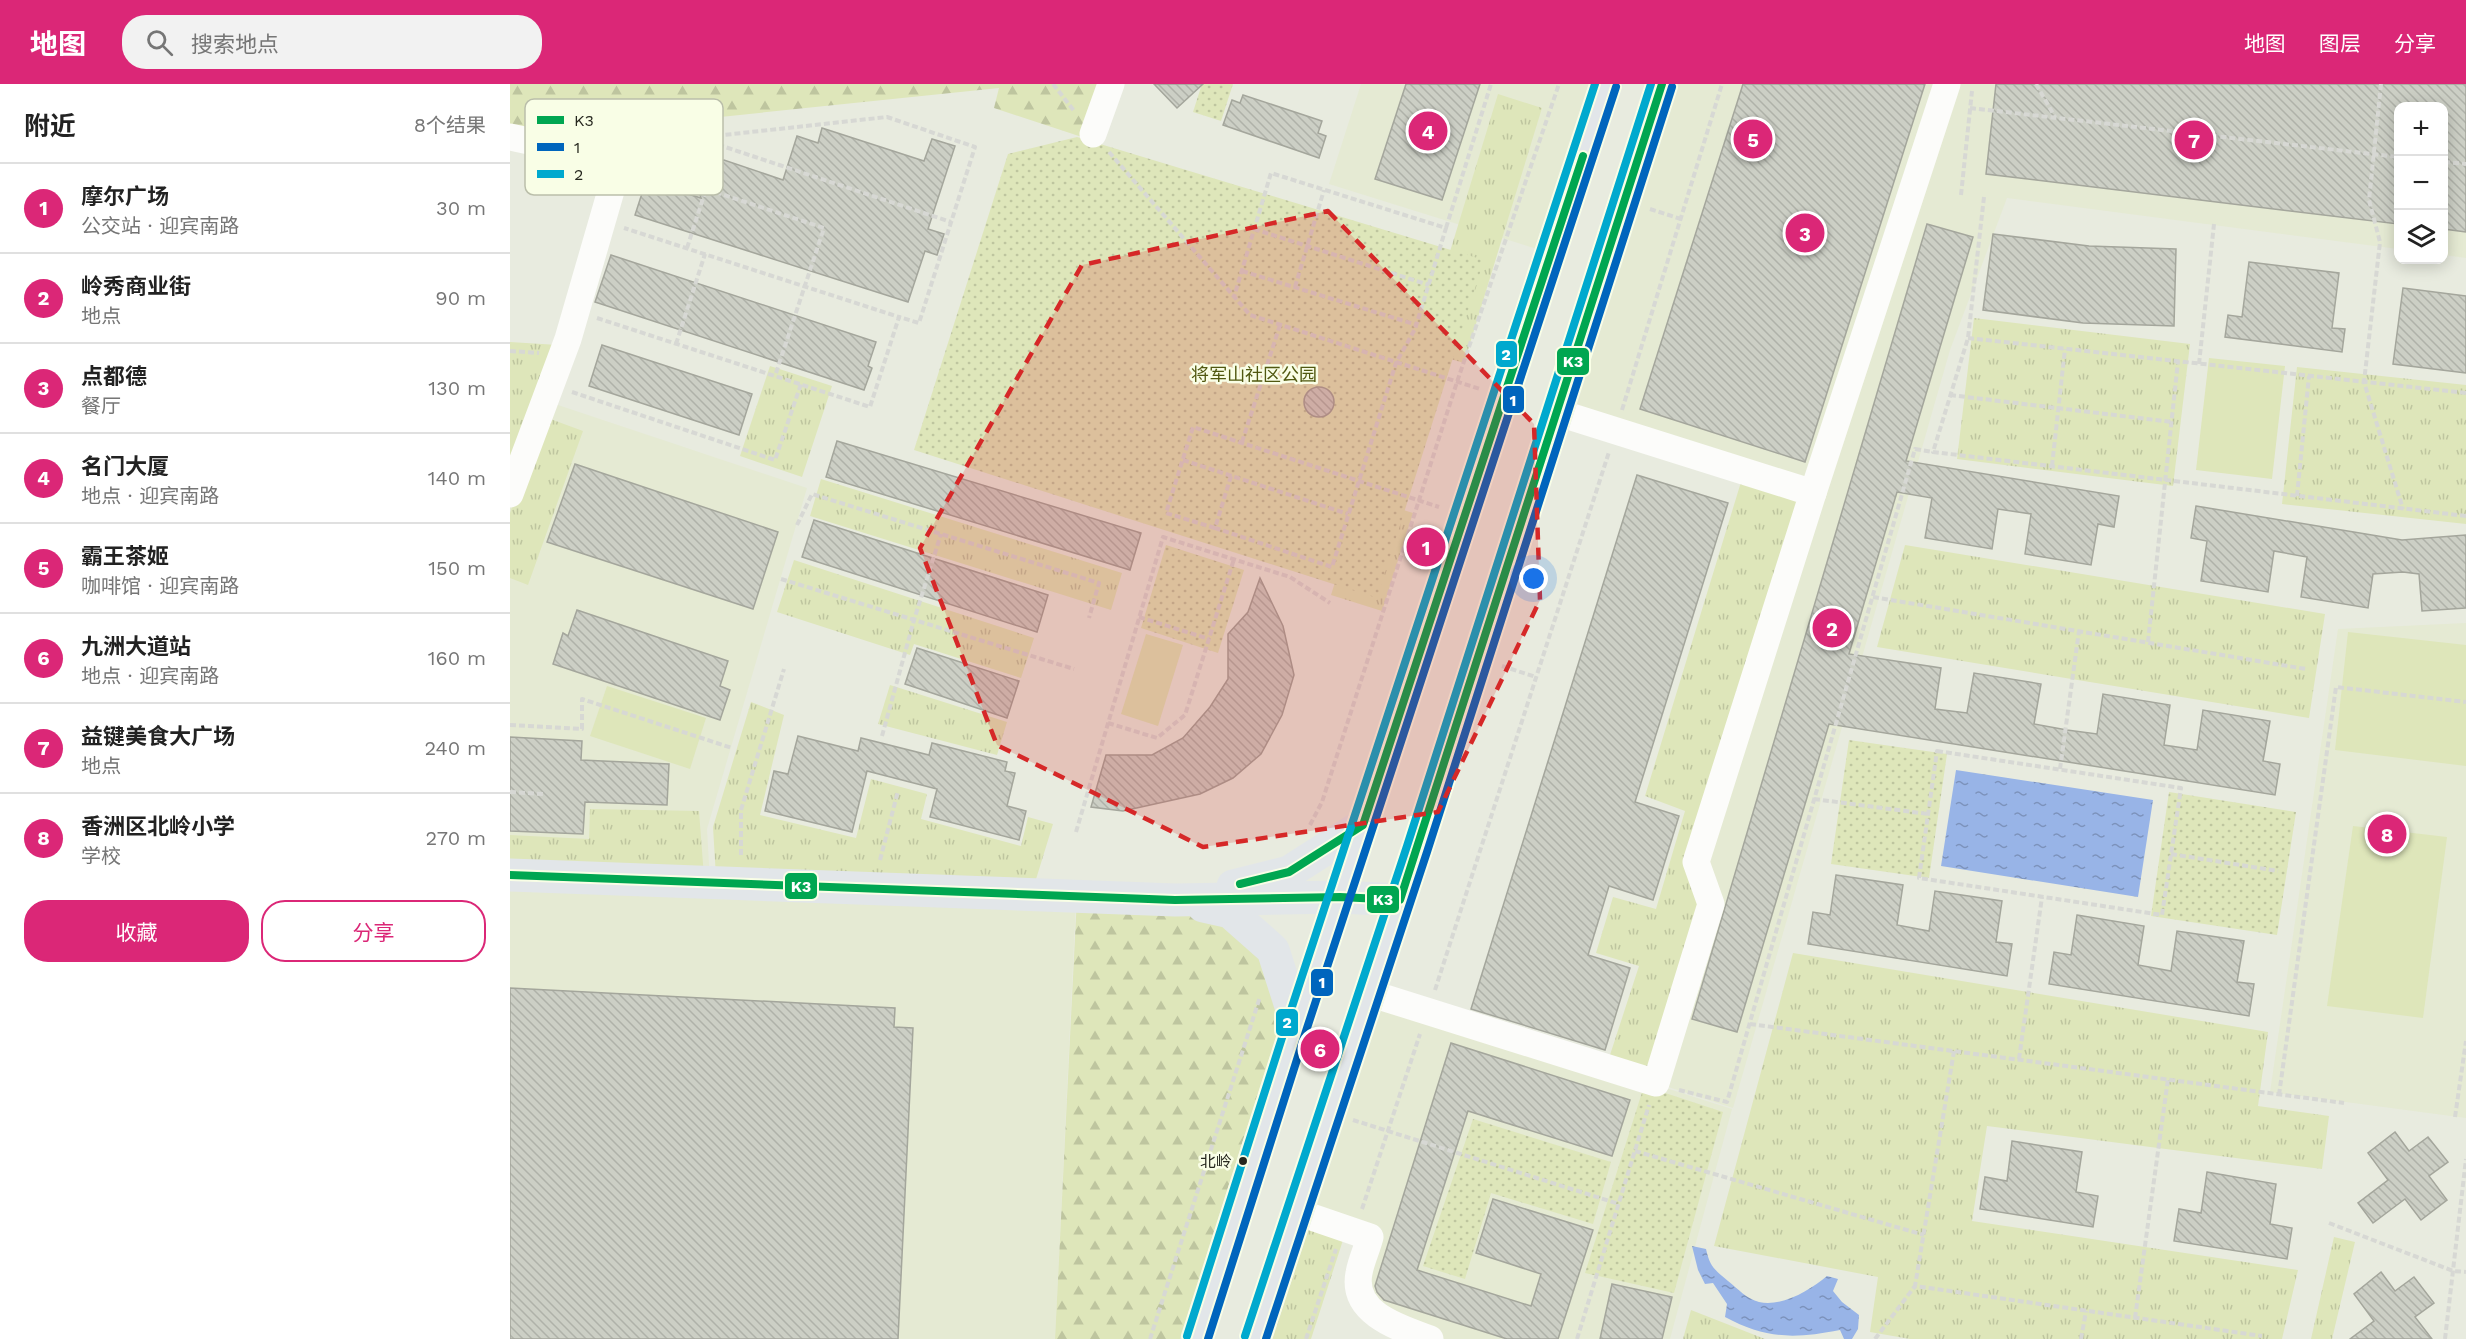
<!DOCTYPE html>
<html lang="zh">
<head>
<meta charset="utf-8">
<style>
  :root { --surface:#fff; --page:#f2f2f2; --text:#222; --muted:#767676; --line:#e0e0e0; --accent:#db2777 }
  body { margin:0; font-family:"Work Sans","Noto Sans SC",sans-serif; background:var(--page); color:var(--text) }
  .controls { position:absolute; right:18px; top:18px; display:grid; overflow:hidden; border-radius:12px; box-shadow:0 3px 15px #0003 }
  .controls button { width:54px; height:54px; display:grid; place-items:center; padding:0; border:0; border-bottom:2px solid var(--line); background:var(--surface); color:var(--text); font:30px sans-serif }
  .you { position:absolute; left:1024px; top:495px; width:21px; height:21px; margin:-15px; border:4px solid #fff; border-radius:50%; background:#1a73e8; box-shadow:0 0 0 9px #1a73e833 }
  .badge { display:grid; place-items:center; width:39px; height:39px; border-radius:50%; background:var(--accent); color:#fff; font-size:20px; font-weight:700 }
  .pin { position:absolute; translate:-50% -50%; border:3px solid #fff; box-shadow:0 2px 6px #0006 }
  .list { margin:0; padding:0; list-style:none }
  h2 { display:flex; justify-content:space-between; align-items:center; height:78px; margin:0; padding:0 24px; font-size:26px }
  h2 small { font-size:20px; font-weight:400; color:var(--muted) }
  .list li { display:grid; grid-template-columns:39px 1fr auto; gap:18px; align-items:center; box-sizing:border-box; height:90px; padding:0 24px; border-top:2px solid var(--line) }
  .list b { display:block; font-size:22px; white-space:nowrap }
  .list p { margin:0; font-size:20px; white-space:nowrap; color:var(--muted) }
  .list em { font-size:20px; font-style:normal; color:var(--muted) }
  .actions { display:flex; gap:12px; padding:18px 24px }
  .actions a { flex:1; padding:14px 0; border:2px solid var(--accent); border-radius:24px; text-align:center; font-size:21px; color:var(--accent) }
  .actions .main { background:var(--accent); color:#fff }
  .icon { flex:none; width:33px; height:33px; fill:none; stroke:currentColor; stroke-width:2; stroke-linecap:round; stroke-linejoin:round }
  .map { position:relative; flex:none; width:1956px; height:1255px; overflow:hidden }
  header { display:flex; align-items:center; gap:36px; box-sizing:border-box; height:84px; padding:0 30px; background:var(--accent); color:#fff }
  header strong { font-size:28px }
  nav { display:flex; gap:33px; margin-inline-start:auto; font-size:21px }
  .search { width:420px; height:54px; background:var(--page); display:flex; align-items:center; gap:15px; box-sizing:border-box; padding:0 21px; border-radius:24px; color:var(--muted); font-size:22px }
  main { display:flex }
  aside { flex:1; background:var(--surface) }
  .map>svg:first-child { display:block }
  .built { fill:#e5ead3 }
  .grass { fill:url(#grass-tufts) }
  .forest { fill:url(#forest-firs) }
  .park { fill:url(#park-dots) }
  .pitch { fill:#dee6ba }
  .water { fill:url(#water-ripples) }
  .building { fill:url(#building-back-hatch); stroke:#a4a69c; stroke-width:1.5 }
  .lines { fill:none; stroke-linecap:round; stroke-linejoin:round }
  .path { stroke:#d7d8d4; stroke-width:4; stroke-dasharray:6 3; stroke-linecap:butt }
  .minor { stroke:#fcfcfa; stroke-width:27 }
  .major { stroke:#e2e6e9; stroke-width:33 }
  .bus-1-casing { stroke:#f9fee6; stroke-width:12 }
  .bus-2-casing { stroke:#f9fee6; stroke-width:12 }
  .bus-3-casing { stroke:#f9fee6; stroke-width:12 }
  .bus-1 { stroke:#00a651; stroke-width:8 }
  .bus-2 { stroke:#0065bd; stroke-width:8 }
  .bus-3 { stroke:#00a9ce; stroke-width:8 }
  .marked { fill:#d62828; fill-opacity:0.2; stroke:#d62828; stroke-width:4.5; stroke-dasharray:12 8; stroke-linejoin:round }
  .bus-dot { fill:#26271e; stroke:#f9fee6; stroke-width:2 }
  .labels { text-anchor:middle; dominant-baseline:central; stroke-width:5; stroke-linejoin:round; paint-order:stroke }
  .bus-label { font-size:16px; fill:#26271e; stroke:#f9fee6; text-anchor:end }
  .park-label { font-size:18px; fill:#505810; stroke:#f9fee6 }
  .key { fill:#f9fee6; stroke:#babeaa; stroke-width:1.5 }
  .key-label { font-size:16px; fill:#26271e }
  .line-badge { stroke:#f9fee6; stroke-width:2 }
  .badge-label { font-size:16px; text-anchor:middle; font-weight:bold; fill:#fff }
</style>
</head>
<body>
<header>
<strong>地图</strong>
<div class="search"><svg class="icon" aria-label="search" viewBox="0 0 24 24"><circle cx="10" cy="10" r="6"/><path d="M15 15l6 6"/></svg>搜索地点</div>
<nav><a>地图</a><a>图层</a><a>分享</a></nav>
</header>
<main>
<aside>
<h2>附近<small>8个结果</small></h2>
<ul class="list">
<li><span class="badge">1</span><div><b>摩尔广场</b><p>公交站 · 迎宾南路</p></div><em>30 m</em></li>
<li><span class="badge">2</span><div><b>岭秀商业街</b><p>地点</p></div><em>90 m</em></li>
<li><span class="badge">3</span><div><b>点都德</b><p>餐厅</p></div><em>130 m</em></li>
<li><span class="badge">4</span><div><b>名门大厦</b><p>地点 · 迎宾南路</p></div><em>140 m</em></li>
<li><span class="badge">5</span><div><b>霸王茶姬</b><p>咖啡馆 · 迎宾南路</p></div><em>150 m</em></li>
<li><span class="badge">6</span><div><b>九洲大道站</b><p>地点 · 迎宾南路</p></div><em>160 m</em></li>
<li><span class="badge">7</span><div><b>益键美食大广场</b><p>地点</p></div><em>240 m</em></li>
<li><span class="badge">8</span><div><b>香洲区北岭小学</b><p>学校</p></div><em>270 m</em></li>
</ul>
<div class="actions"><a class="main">收藏</a><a>分享</a></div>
</aside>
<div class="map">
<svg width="1956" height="1255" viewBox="0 0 1956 1255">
  <defs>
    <pattern id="grass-tufts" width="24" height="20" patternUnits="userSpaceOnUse" patternTransform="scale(1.5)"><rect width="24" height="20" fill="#dee6ba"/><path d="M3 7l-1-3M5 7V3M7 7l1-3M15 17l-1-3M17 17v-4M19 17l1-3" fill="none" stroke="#bec59f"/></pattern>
    <pattern id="forest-firs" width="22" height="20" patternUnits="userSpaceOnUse" patternTransform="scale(1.5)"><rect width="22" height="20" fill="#dee6ba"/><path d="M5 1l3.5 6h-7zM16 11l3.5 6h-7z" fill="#bec59f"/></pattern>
    <pattern id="park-dots" width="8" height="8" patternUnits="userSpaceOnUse" patternTransform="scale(1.5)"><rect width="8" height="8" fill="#dee6ba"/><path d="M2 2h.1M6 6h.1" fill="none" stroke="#bec59f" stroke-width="1.8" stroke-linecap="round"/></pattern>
    <pattern id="water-ripples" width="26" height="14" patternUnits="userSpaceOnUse" patternTransform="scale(1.5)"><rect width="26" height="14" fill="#98b4e7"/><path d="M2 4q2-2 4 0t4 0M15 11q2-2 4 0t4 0" fill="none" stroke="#7c92bb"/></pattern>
    <pattern id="building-back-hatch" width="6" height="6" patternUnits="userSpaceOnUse" patternTransform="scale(1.5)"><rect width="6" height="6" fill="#cccfc5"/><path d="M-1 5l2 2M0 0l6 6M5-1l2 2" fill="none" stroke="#afb2a9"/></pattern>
  </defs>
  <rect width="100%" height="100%" fill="#e8ebdf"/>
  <g class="built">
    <path d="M851 0H1096L1040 169 819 100Z"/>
    <path d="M1154 0H1435L1302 407 1050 327Z"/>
    <path d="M1442 0H1956V174L1934 171V22H1888V165L1497 114 1440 266 1223 1024 1149 1000 1189 778Z"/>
    <path d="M36 317 297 404 197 745 200 798 0 790V415Z"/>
    <path d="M1956 539V1034L1760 1008 1828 545Z"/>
    <path d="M0 795 566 817 545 1255H0Z"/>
    <path d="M860 910 1222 1025 1160 1255H922L855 1218 862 1153 788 1127Z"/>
  </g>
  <g class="grass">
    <path d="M988 10 1032 24 954 279 910 266Z"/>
    <path d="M1464 234 1680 260 1663 402 1447 375Z"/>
    <path d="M0 258 48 261 0 392Z"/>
    <path d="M260 282 322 302 292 393 230 372Z"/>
    <path d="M1787 283 1956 301V440L1772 420Z"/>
    <path d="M35 333 73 347 18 501 0 494V429Z"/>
    <path d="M311 395 612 489 601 526 300 432Z"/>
    <path d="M1231 398 1294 416 1178 782 1191 823 1140 987 1099 974 1129 882 1086 869 1103 813 1146 825 1175 727 1135 712Z"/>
    <path d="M852 413 903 429 872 527 821 511Z"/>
    <path d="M1395 461 1815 530 1799 634 1367 563Z"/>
    <path d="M284 476 524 554 511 594 404 560 400 571 267 528Z"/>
    <path d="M380 601 497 638 487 671 368 640Z"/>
    <path d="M241 618 274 631 250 731 346 754 361 695 417 710 411 735 511 762 518 733 543 740 523 805 206 793 203 743Z"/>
    <path d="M80 725 189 727 194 793 0 786V751L79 755Z"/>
    <path d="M1283 869 1758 948 1748 1022 1819 1032 1812 1085 1477 1042 1462 1137 1788 1186 1772 1255H1400L1360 1248 1368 1193 1204 1162Z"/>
    <path d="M791 1139 833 1156 801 1255H755Z"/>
    <path d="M1824 1153 1845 1158 1822 1255H1801Z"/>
    <path d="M1181 1226 1255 1255H1173Z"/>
  </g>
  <g class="forest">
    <path d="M0 0H600L581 56 484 24 489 4 123 42 107 91 0 50Z"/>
    <path d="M567 813 664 818 762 866 786 941 685 1255H545Z"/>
  </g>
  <g class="park">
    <path d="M692 0H723L711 37 683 28Z"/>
    <path d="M567 53 974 176 867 514 404 366 498 70Z"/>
    <path d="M656 461 734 486 708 569 631 544Z"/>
    <path d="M1339 656 1437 670 1419 794 1321 780Z"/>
    <path d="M1659 708 1786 728 1767 851 1641 832Z"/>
    <path d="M1134 1002 1213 1028 1164 1209 1075 1189Z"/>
    <path d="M963 1035 1101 1078 1083 1140 981 1109 955 1195 913 1182Z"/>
  </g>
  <g class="pitch">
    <path d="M1699 274 1775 282 1762 395 1686 386Z"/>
    <path d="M1838 548 1956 561V682L1825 666Z"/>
    <path d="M636 550 673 561 648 642 611 630Z"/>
    <path d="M97 602 196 634 180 685 80 652Z"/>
    <path d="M1843 742 1937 753 1913 934 1817 922Z"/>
  </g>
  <g class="water">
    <path d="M1446 686 1643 716 1628 813 1431 782Z"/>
    <path d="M1182 1162 1196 1165C1200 1183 1204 1185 1218 1197 1228 1205 1237 1215 1249 1218 1273 1223 1300 1206 1317 1192L1328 1195 1323 1207 1332 1218 1349 1231 1348 1245 1342 1255H1334L1330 1246C1284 1255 1256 1255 1215 1233L1217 1220 1203 1199 1195 1200 1188 1186Z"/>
  </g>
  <g class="building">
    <path d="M644 0H693L667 24Z"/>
    <path d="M896 0H970L932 116 865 95Z"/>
    <path d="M1233 0H1415L1295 378 1130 325Z"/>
    <path d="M1486 0H1956V148L1934 145V22H1888V140L1476 90Z"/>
    <path d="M733 11 812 37 808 49 816 52 809 74 713 41 722 16 730 19Z"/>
    <path d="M312 44 414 77 422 55 445 62 418 145 434 150 427 171 415 167 398 218 125 131 136 97 191 114 182 85 214 76 273 96 287 52 308 59Z"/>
    <path d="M1417 140 1463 153 1396 377 1609 412 1604 443 1588 440 1581 481 1515 470 1521 430 1488 425 1482 465 1415 454 1422 414 1387 408 1339 570 1431 584 1425 625 1457 629 1464 589 1531 600 1524 640 1557 646 1587 650 1593 610 1660 621 1654 661 1687 666 1693 626 1760 637 1753 677 1770 680 1765 711 1319 640 1227 948 1182 935Z"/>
    <path d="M1483 150 1579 162 1666 165 1664 242 1573 239 1473 226Z"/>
    <path d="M101 171 366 258 358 282 362 284 354 306 85 218Z"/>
    <path d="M1739 178 1829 189 1822 244 1835 245 1832 268 1715 253 1718 231 1732 233Z"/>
    <path d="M1893 204 1956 212V289L1883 280Z"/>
    <path d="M92 261 242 310 229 351 79 302Z"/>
    <circle cx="809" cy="318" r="15"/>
    <path d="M327 357 631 449 620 486 316 393Z"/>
    <path d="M65 380 268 448 243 525 37 458Z"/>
    <path d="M1127 391 1218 419 1125 718 1169 732 1143 816 1099 802 1078 871 1120 884 1095 966 961 925Z"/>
    <path d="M1686 422 1892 456 1956 451V524L1912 527 1909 490 1893 488 1863 490 1858 524 1791 513 1797 473 1764 467 1758 508 1691 497 1697 457 1681 454Z"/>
    <path d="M304 436 538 511 527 548 292 473Z"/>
    <path d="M750 494 773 542 784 591 772 631 751 670 723 694 690 710 613 727 581 723 596 671H642L673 654 700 623 718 595V550L738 528Z"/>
    <path d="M67 526 218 577 210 602 220 606 210 636 43 580 53 549 58 552Z"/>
    <path d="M407 564 509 597 497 634 395 600Z"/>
    <path d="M288 652 348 667 351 654 419 671 422 659 497 678 495 687 505 689 497 722 516 727 509 756 420 733 427 705 357 687 342 748 255 727 264 687 278 690Z"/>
    <path d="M0 653 72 657 71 676 159 680 157 721 75 718 73 750 0 747Z"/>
    <path d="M1326 791 1393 801 1387 841 1419 847 1425 807 1492 817 1486 858 1502 860 1497 892 1298 860 1303 828 1320 831Z"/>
    <path d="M1567 831 1634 842 1628 881 1661 887 1667 847 1734 857 1727 898 1744 900 1739 932 1539 900 1544 868 1561 871Z"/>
    <path d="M0 904 385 924 384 943 403 944 388 1255H0Z"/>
    <path d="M941 959 1120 1016 1102 1072 958 1027 907 1186 1021 1222 1031 1190 966 1169 983 1115 1083 1146 1048 1255H997L874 1216 867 1208 865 1202Z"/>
    <path d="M1885 1048 1899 1067 1918 1053 1938 1078 1919 1092 1937 1116 1911 1136 1895 1115 1863 1139 1848 1119 1878 1096 1858 1069Z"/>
    <path d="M1502 1057 1572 1068 1566 1108 1588 1112 1583 1143 1470 1125 1475 1093 1497 1097Z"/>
    <path d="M1697 1088 1766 1100 1760 1140 1782 1144 1777 1175 1664 1157 1669 1125 1691 1129Z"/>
    <path d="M1871 1188 1885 1207 1904 1193 1924 1219 1905 1233 1922 1255H1840L1864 1237 1844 1210Z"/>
    <path d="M1102 1200 1162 1213 1152 1255H1090Z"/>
  </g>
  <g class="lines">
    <g class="path">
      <path d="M543 0 565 28"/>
      <path d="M1526 0 1545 33"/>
      <path d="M1871 0 1859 116 1870 158 1854 298 1893 425"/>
      <path d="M1460 24 1888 73"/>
      <path d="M191 55 441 138"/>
      <path d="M599 68 740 231 970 305"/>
      <path d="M1934 78 1956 80"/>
      <path d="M125 83 132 60 377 33 465 63 409 239 389 233"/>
      <path d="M127 88 195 110"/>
      <path d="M1451 111 1462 7"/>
      <path d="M1474 113 1458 254 1423 368 1956 432"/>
      <path d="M1140 125 1171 135"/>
      <path d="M936 144 981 0"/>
      <path d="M744 145 919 201"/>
      <path d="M177 164 196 105 314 144 265 292"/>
      <path d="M732 187 907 241"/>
      <path d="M785 203 814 106"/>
      <path d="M87 234 360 323 389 233 114 144"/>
      <path d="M1458 254 1956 309"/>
      <path d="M166 260 195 170"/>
      <path d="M0 267 29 269"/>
      <path d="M1689 280 1704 140"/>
      <path d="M62 308 265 376 291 300"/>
      <path d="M1440 311 1662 338"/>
      <path d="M1112 326 1212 0"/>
      <path d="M732 358 770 241"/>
      <path d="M673 376 838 430"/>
      <path d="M1542 382 1555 265"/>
      <path d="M721 392 705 444 822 483 886 279 905 245 936 144 761 89 724 213"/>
      <path d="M1787 412 1799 292"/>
      <path d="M287 441 302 410 589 499 579 534"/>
      <path d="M705 444 656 429 683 343 929 423"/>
      <path d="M271 495 564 585"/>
      <path d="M1363 513 1796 585"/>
      <path d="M629 533 699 555"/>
      <path d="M1638 558 1668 277"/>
      <path d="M992 582 1026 593"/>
      <path d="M598 639 647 654 675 631 724 475"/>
      <path d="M0 641 72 645V615L222 664"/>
      <path d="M372 652 404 536 431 450"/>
      <path d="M1427 667 1671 704 1652 831 1409 794Z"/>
      <path d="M1550 685 1569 547"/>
      <path d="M0 708 33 710"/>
      <path d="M1304 715 1418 730"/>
      <path d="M800 741 812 718 947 298 1049 0"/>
      <path d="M566 748 653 453 780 493 820 519"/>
      <path d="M1661 770 1768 787"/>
      <path d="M231 771V726L274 585"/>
      <path d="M370 776 388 707"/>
      <path d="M925 906 1099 368"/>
      <path d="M1240 940 1834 1019"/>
      <path d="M1444 967 1405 1202 1752 1252"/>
      <path d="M1509 975 1532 813"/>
      <path d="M1169 1006 1217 1018 1405 365 1423 368"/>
      <path d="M1769 1011 1826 603 1956 618"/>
      <path d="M1945 1033 1956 957"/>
      <path d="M843 1036 1109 1120"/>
      <path d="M1125 1067 1414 1151"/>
      <path d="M852 1125 910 950"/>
      <path d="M1819 1139 1943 1187 1956 1188"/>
      <path d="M1625 1234 1658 995"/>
      <path d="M640 1255 750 913"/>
      <path d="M796 1255 826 1165"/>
      <path d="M1067 1255 1139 1021"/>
      <path d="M1365 1255 1405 1202"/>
      <path d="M1571 1255 1576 1227"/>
      <path d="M1935 1255 1956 1075"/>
    </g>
    <g class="minor">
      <path d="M583 50 601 0"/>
      <path d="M0 53 75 69 105 93 58 255 0 410"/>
      <path d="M1303 409 1437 0"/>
      <path d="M859 909 1146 999 1201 820 1186 778 1303 409 1046 328"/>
      <path d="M787 1128 860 1153C857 1165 851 1177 849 1189 841 1230 890 1244 920 1255"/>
    </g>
    <g class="major">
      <path d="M0 791 665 816 830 813 890 816"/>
      <path d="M723 802 779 788 853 741"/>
      <path d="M693 822 720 828 763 866 787 941"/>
      <path d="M687 1255 787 941 1096 0"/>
      <path d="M745 1255 907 765 1152 0"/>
    </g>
    <g class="bus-1-casing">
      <g id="bus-1">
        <path d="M0 791 665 816 830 813 890 816 1152 0"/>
        <path d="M730 800 779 788 853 741 1073 72"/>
      </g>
    </g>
    <g class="bus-2-casing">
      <g id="bus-2">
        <path d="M698 1255 797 944 1106 3"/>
        <path d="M756 1255 917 768 1162 3"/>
      </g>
    </g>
    <g class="bus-3-casing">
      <g id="bus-3">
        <path d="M677 1252 777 938 1085 0"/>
        <path d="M735 1252 897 762 1141 0"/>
      </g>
    </g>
    <use href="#bus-1" class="bus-1"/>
    <use href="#bus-2" class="bus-2"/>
    <use href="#bus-3" class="bus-3"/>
  </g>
  <path class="marked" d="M818 127 1024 340 1030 516 928 728 693 763 487 661 410 464 572 181Z"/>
  <circle class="bus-dot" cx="733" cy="1077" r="5"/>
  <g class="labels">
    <g class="bus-label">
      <text x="722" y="1077">北岭</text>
    </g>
    <g class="park-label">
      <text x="744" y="290">将军山社区公园</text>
    </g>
  </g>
  <rect x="15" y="15" width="198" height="96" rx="9" class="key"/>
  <rect x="27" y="32" width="27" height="8" fill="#00a651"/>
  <rect x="27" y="59" width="27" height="8" fill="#0065bd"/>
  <rect x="27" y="86" width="27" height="8" fill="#00a9ce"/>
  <g class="key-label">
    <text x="64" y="42">K3</text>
    <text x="64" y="69">1</text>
    <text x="64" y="96">2</text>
  </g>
  <g class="line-badge">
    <rect x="985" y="256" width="23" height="28" rx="6" fill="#00a9ce"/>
    <rect x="1046" y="263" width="34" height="29" rx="6" fill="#00a651"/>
    <rect x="992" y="301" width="23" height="29" rx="6" fill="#0065bd"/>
    <rect x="274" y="788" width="34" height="28" rx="6" fill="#00a651"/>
    <rect x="856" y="801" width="34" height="29" rx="6" fill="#00a651"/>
    <rect x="800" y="884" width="24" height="29" rx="6" fill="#0065bd"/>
    <rect x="765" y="924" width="24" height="29" rx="6" fill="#00a9ce"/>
  </g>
  <g class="badge-label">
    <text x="996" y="276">2</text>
    <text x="1063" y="283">K3</text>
    <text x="1003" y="322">1</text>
    <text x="291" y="808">K3</text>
    <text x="873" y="821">K3</text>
    <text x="812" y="904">1</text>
    <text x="777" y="944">2</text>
  </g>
</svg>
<div class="controls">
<button>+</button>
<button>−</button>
<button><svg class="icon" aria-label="layers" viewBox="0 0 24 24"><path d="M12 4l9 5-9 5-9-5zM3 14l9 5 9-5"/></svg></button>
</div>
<div class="you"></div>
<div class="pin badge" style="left:916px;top:463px">1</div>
<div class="pin badge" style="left:1322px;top:544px">2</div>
<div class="pin badge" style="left:1295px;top:149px">3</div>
<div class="pin badge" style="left:918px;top:47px">4</div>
<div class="pin badge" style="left:1243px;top:55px">5</div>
<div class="pin badge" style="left:810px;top:965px">6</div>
<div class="pin badge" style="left:1684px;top:56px">7</div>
<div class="pin badge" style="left:1877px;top:750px">8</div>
</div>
</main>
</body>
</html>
